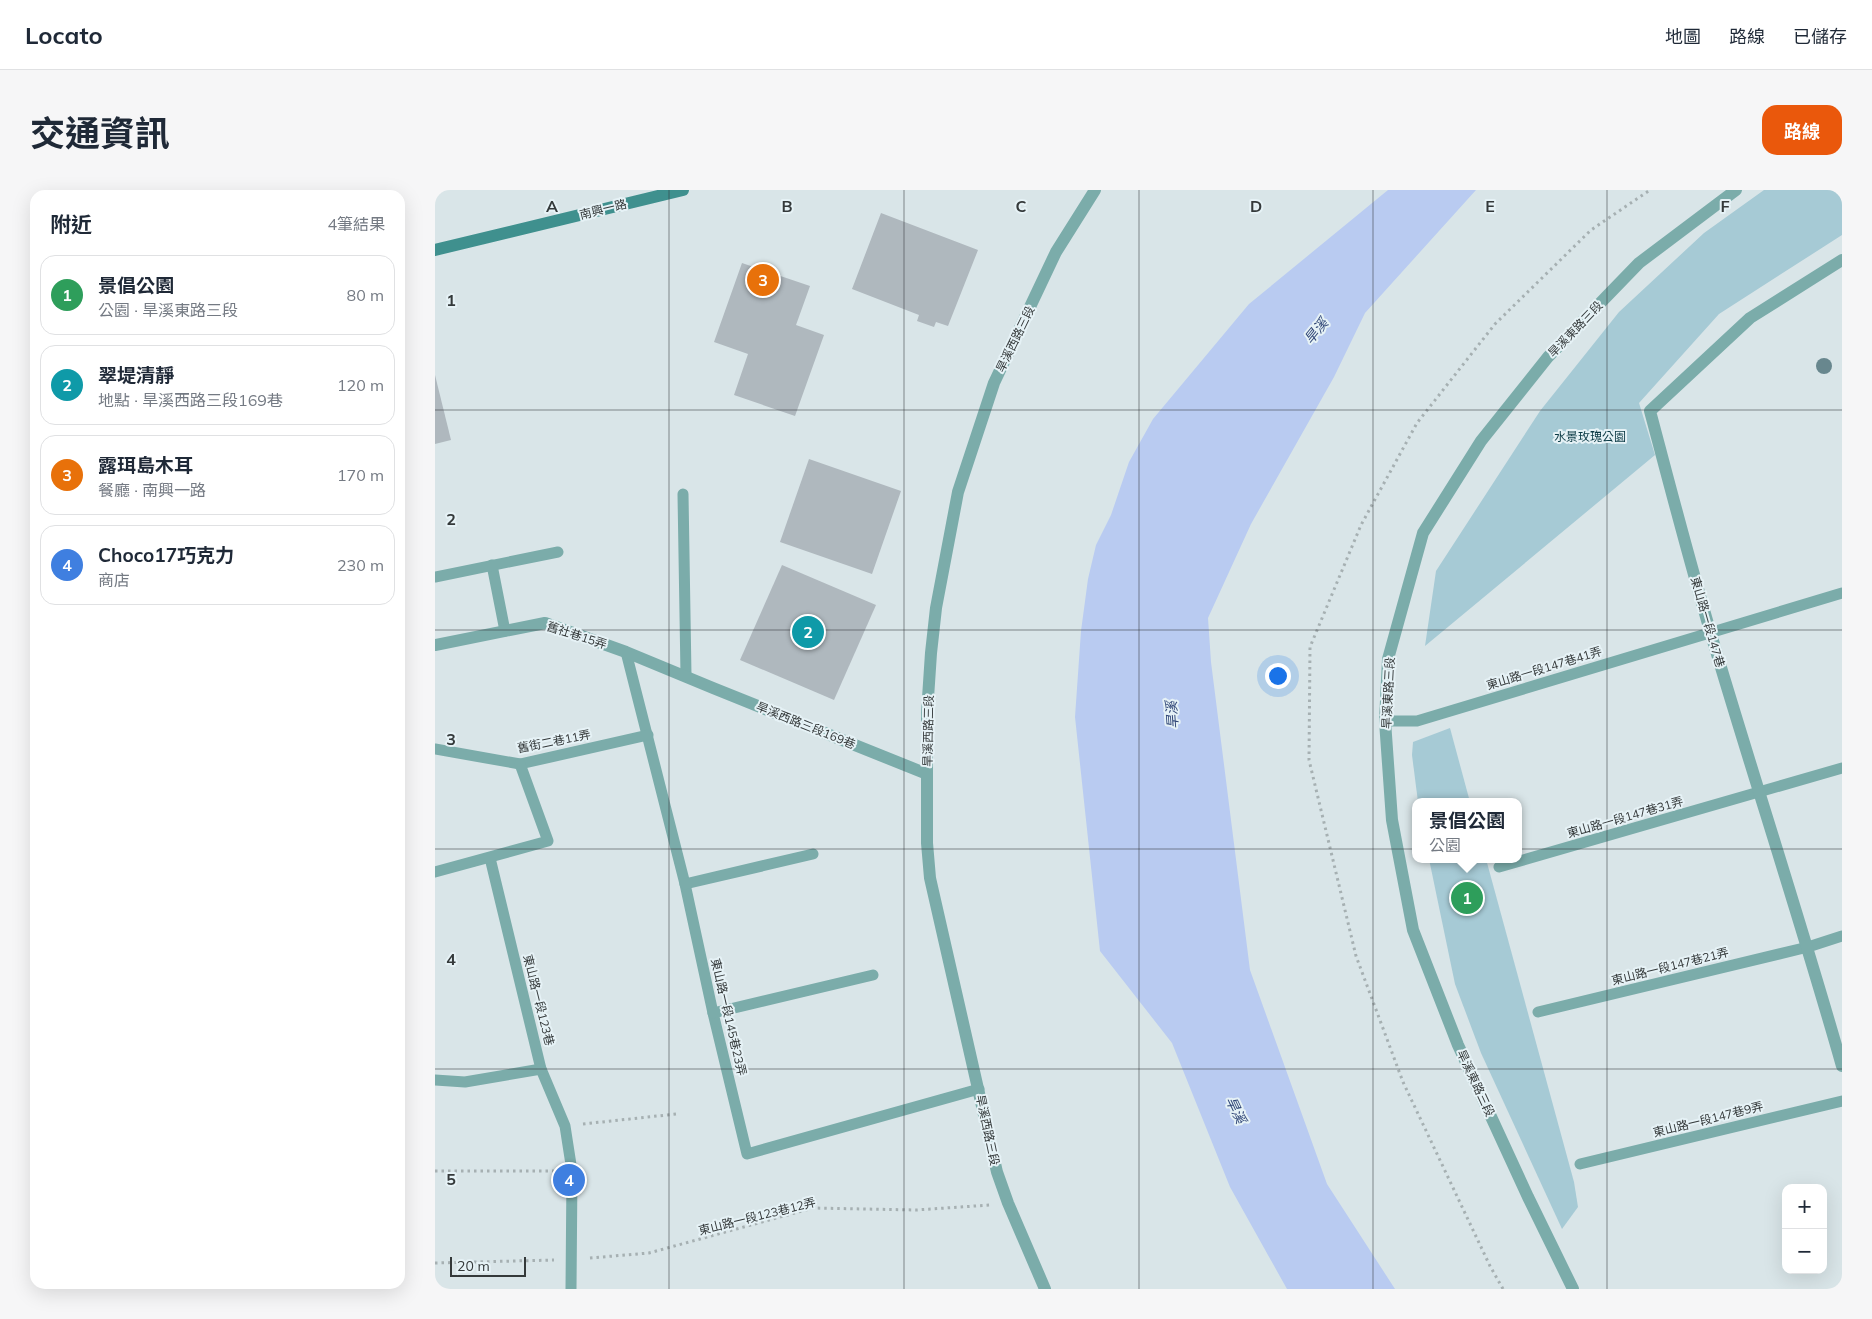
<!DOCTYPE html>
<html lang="zh-TW">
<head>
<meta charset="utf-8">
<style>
  :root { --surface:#fff; --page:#f6f6f7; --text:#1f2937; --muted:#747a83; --line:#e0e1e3; --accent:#ea580c }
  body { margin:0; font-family:Mulish,"Noto Sans TC",sans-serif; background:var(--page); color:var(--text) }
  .controls { position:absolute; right:15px; bottom:15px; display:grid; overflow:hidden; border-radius:10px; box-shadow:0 5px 20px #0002 }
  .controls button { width:45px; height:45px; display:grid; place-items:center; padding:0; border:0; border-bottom:1px solid var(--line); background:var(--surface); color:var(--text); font:25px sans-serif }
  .scale { position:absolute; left:15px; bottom:12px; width:76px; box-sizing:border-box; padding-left:5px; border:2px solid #34393a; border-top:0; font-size:14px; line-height:18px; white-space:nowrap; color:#34393a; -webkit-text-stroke:4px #e6f2f6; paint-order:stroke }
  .you { position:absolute; left:842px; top:485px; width:18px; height:18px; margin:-12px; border:4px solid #fff; border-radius:50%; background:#1a73e8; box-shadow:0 0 0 8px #1a73e833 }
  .badge { display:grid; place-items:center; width:32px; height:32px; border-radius:50%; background:var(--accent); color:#fff; font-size:16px; font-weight:700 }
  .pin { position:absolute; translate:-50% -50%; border:2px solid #fff; box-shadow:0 1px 5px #0006 }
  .popup { position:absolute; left:977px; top:608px; width:110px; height:65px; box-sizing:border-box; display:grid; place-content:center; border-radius:10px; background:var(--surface); filter:drop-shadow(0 1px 4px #0005); font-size:16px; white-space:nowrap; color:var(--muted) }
  .popup b { font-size:19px; color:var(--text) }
  .popup::after { content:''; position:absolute; left:50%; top:100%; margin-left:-10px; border:10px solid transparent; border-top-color:var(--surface) }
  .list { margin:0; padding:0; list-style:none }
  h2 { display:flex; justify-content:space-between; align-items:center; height:65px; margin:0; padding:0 20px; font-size:21px }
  h2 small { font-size:16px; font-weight:400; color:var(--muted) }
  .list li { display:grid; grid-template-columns:32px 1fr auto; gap:15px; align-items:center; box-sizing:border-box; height:80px; margin:0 10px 10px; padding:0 10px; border:1px solid var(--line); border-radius:15px }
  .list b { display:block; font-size:19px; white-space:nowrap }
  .list p { margin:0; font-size:16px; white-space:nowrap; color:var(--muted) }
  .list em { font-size:16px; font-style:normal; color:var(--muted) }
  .map { position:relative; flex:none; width:1407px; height:1099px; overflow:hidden; border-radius:15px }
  header { display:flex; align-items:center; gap:30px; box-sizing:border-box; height:70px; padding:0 25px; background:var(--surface); border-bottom:1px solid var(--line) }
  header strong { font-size:24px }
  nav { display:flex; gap:28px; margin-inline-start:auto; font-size:18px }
  .intro { display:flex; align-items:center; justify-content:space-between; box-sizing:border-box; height:120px; padding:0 30px }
  h1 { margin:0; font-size:35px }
  .button { padding:12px 22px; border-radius:15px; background:var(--accent); color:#fff; font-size:18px; font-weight:700 }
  main { display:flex; gap:30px; padding:0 30px }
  aside { flex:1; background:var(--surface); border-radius:15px; box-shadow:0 5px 20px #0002 }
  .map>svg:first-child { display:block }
  .green { fill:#a6cad5 }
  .water { fill:#b9cbf1 }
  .building { fill:#afb8be }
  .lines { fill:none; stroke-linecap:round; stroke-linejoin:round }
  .path { stroke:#a6b0b2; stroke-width:3; stroke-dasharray:2.5 4; stroke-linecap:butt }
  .lane { stroke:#7bacaa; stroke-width:11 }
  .street { stroke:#7bacaa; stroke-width:12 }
  .secondary { stroke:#3f908e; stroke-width:12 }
  .tree { fill:#68878e }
  .grid { fill:none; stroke:#34393a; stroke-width:1; stroke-opacity:0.55 }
  .labels { text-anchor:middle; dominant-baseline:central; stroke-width:4; stroke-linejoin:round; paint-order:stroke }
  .street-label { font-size:12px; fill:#34393a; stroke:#e6f2f6 }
  .park-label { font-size:12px; fill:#0b3a45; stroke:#e6f2f6 }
  .water-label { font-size:14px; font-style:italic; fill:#314777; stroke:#e6f2f6 }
  .grid-label { font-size:16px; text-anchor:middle; font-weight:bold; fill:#34393a; stroke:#e6f2f6; stroke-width:4; stroke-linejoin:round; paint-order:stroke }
</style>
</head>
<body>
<header>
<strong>Locato</strong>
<nav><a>地圖</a><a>路線</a><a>已儲存</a></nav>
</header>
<div class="intro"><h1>交通資訊</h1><a class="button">路線</a></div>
<main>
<aside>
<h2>附近<small>4筆結果</small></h2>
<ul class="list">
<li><span class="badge" style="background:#2e9e5b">1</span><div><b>景倡公園</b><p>公園 · 旱溪東路三段</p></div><em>80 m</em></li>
<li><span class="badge" style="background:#0f9aa8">2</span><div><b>翠堤清靜</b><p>地點 · 旱溪西路三段169巷</p></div><em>120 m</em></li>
<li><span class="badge" style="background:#e8710a">3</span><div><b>露珥島木耳</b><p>餐廳 · 南興一路</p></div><em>170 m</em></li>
<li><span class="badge" style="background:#3f7fe0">4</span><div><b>Choco17巧克力</b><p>商店</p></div><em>230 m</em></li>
</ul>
</aside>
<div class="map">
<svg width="1407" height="1099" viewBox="0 0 1407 1099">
  <rect width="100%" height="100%" fill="#d9e5e8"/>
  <g class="green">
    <path d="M1329 0H1407V45L1284 124 1204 213 1220 265 990 456 1001 381 1105 221 1184 122 1269 43Z"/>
    <path d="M1015 538 1035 612H983L977 565 978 552Z"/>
    <path d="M994 669H1051L1139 992 1143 1017 1127 1039 1046 863 1020 794Z"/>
  </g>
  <path class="water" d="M953 0H1041L930 123 899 187 816 334 773 428 776 472 815 780 892 994 960 1099H852L795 997 737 853 665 761 640 527 646 441 653 389 661 355 676 325 694 272 718 229 814 114Z"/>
  <g class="building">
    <path d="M446 23 543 60 513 136 501 132 499 137 482 131 484 125 417 99Z"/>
    <path d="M307 73 375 96 361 135 389 145 360 226 299 205 313 164 279 152Z"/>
    <path d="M0 185 16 250 0 254Z"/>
    <path d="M374 269 466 301 437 384 345 352Z"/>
    <path d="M347 375 441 415 399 510 305 470Z"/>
  </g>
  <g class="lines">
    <g class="path">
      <path d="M148 934 241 924"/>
      <path d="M0 981H119"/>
      <path d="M155 1068 214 1063 378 1018 481 1020 555 1015"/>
      <path d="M0 1073 119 1070"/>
      <path d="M1068 1099 1055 1076 968 892 921 766 874 570 875 457 926 335 982 233 1060 134 1156 40 1215 0"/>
    </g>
    <g class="lane">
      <path d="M248 304 251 485"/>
      <path d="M57 375 70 441"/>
      <path d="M0 387 123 362"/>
      <path d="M191 462 250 694 278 823 312 964 544 899"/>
      <path d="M950 531H982L1407 403"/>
      <path d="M0 559 85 574 213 545"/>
      <path d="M55 668 106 879 130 936 137 981 136 1099"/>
      <path d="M1064 677 1407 578"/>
      <path d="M0 682 113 651 85 574"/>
      <path d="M250 694 378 664"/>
      <path d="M1103 822 1373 757 1407 746"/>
      <path d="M278 823 438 785"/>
      <path d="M0 890 30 892 106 879"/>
      <path d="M1145 974 1407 911"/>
    </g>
    <g class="street">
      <path d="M1407 70 1315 128 1215 221C1235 296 1254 370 1276 444 1319 589 1366 732 1407 876"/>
      <path d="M0 455 110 433 191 462 278 498 492 584"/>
      <path d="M610 1099 573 1013 562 982 495 688 492 653V523L496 463 501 418 523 302 559 193 621 62 660 0"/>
      <path d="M1138 1099 1093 1007 1023 855 978 740 957 630 950 531 953 469 988 343 1046 251 1113 167 1204 73 1301 0"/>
    </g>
    <path class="secondary" d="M0 60 248 0"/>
  </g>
  <circle class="tree" cx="1389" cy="176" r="8"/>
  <path class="grid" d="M234 0V1099M469 0V1099M704 0V1099M938 0V1099M1172 0V1099M0 220H1407M0 440H1407M0 659H1407M0 879H1407"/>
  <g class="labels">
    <g class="street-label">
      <text transform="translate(168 19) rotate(-14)">南興一路</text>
      <text transform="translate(1140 139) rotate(-46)">旱溪東路三段</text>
      <text transform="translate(580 149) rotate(-64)">旱溪西路三段</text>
      <text transform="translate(1273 432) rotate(74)">東山路一段147巷</text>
      <text transform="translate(142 445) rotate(18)">舊社巷15弄</text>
      <text transform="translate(1109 478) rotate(-17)">東山路一段147巷41弄</text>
      <text transform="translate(953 503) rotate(-87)">旱溪東路三段</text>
      <text transform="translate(371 535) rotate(22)">旱溪西路三段169巷</text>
      <text transform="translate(493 541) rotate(-89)">旱溪西路三段</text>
      <text transform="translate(119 551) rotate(-11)">舊街二巷11弄</text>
      <text transform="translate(1190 627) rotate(-16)">東山路一段147巷31弄</text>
      <text transform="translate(1235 776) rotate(-14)">東山路一段147巷21弄</text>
      <text transform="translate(104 810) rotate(76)">東山路一段123巷</text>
      <text transform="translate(294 827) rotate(77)">東山路一段145巷23弄</text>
      <text transform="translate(1041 893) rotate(65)">旱溪東路三段</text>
      <text transform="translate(1273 929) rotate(-14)">東山路一段147巷9弄</text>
      <text transform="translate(553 940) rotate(78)">旱溪西路三段</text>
      <text transform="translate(322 1026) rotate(-14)">東山路一段123巷12弄</text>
    </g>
    <g class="park-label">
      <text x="1155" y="246">水景玫瑰公園</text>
    </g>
    <g class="water-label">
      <text transform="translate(881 141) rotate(-51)">旱溪</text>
      <text transform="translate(737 525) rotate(-94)">旱溪</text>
      <text transform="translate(801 920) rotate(65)">旱溪</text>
    </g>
  </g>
  <g class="grid-label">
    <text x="117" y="22">A</text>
    <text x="352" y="22">B</text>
    <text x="586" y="22">C</text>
    <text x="821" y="22">D</text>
    <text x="1055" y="22">E</text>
    <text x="1290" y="22">F</text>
    <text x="16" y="116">1</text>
    <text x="16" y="335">2</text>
    <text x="16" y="555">3</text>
    <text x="16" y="775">4</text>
    <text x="16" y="995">5</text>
  </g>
</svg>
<div class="controls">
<button>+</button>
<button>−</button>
</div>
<div class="scale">20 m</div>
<div class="you"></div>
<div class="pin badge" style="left:1032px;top:708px;background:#2e9e5b">1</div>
<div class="popup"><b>景倡公園</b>公園</div>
<div class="pin badge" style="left:373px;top:442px;background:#0f9aa8">2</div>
<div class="pin badge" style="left:328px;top:90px;background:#e8710a">3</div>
<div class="pin badge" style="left:134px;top:990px;background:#3f7fe0">4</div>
</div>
</main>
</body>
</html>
